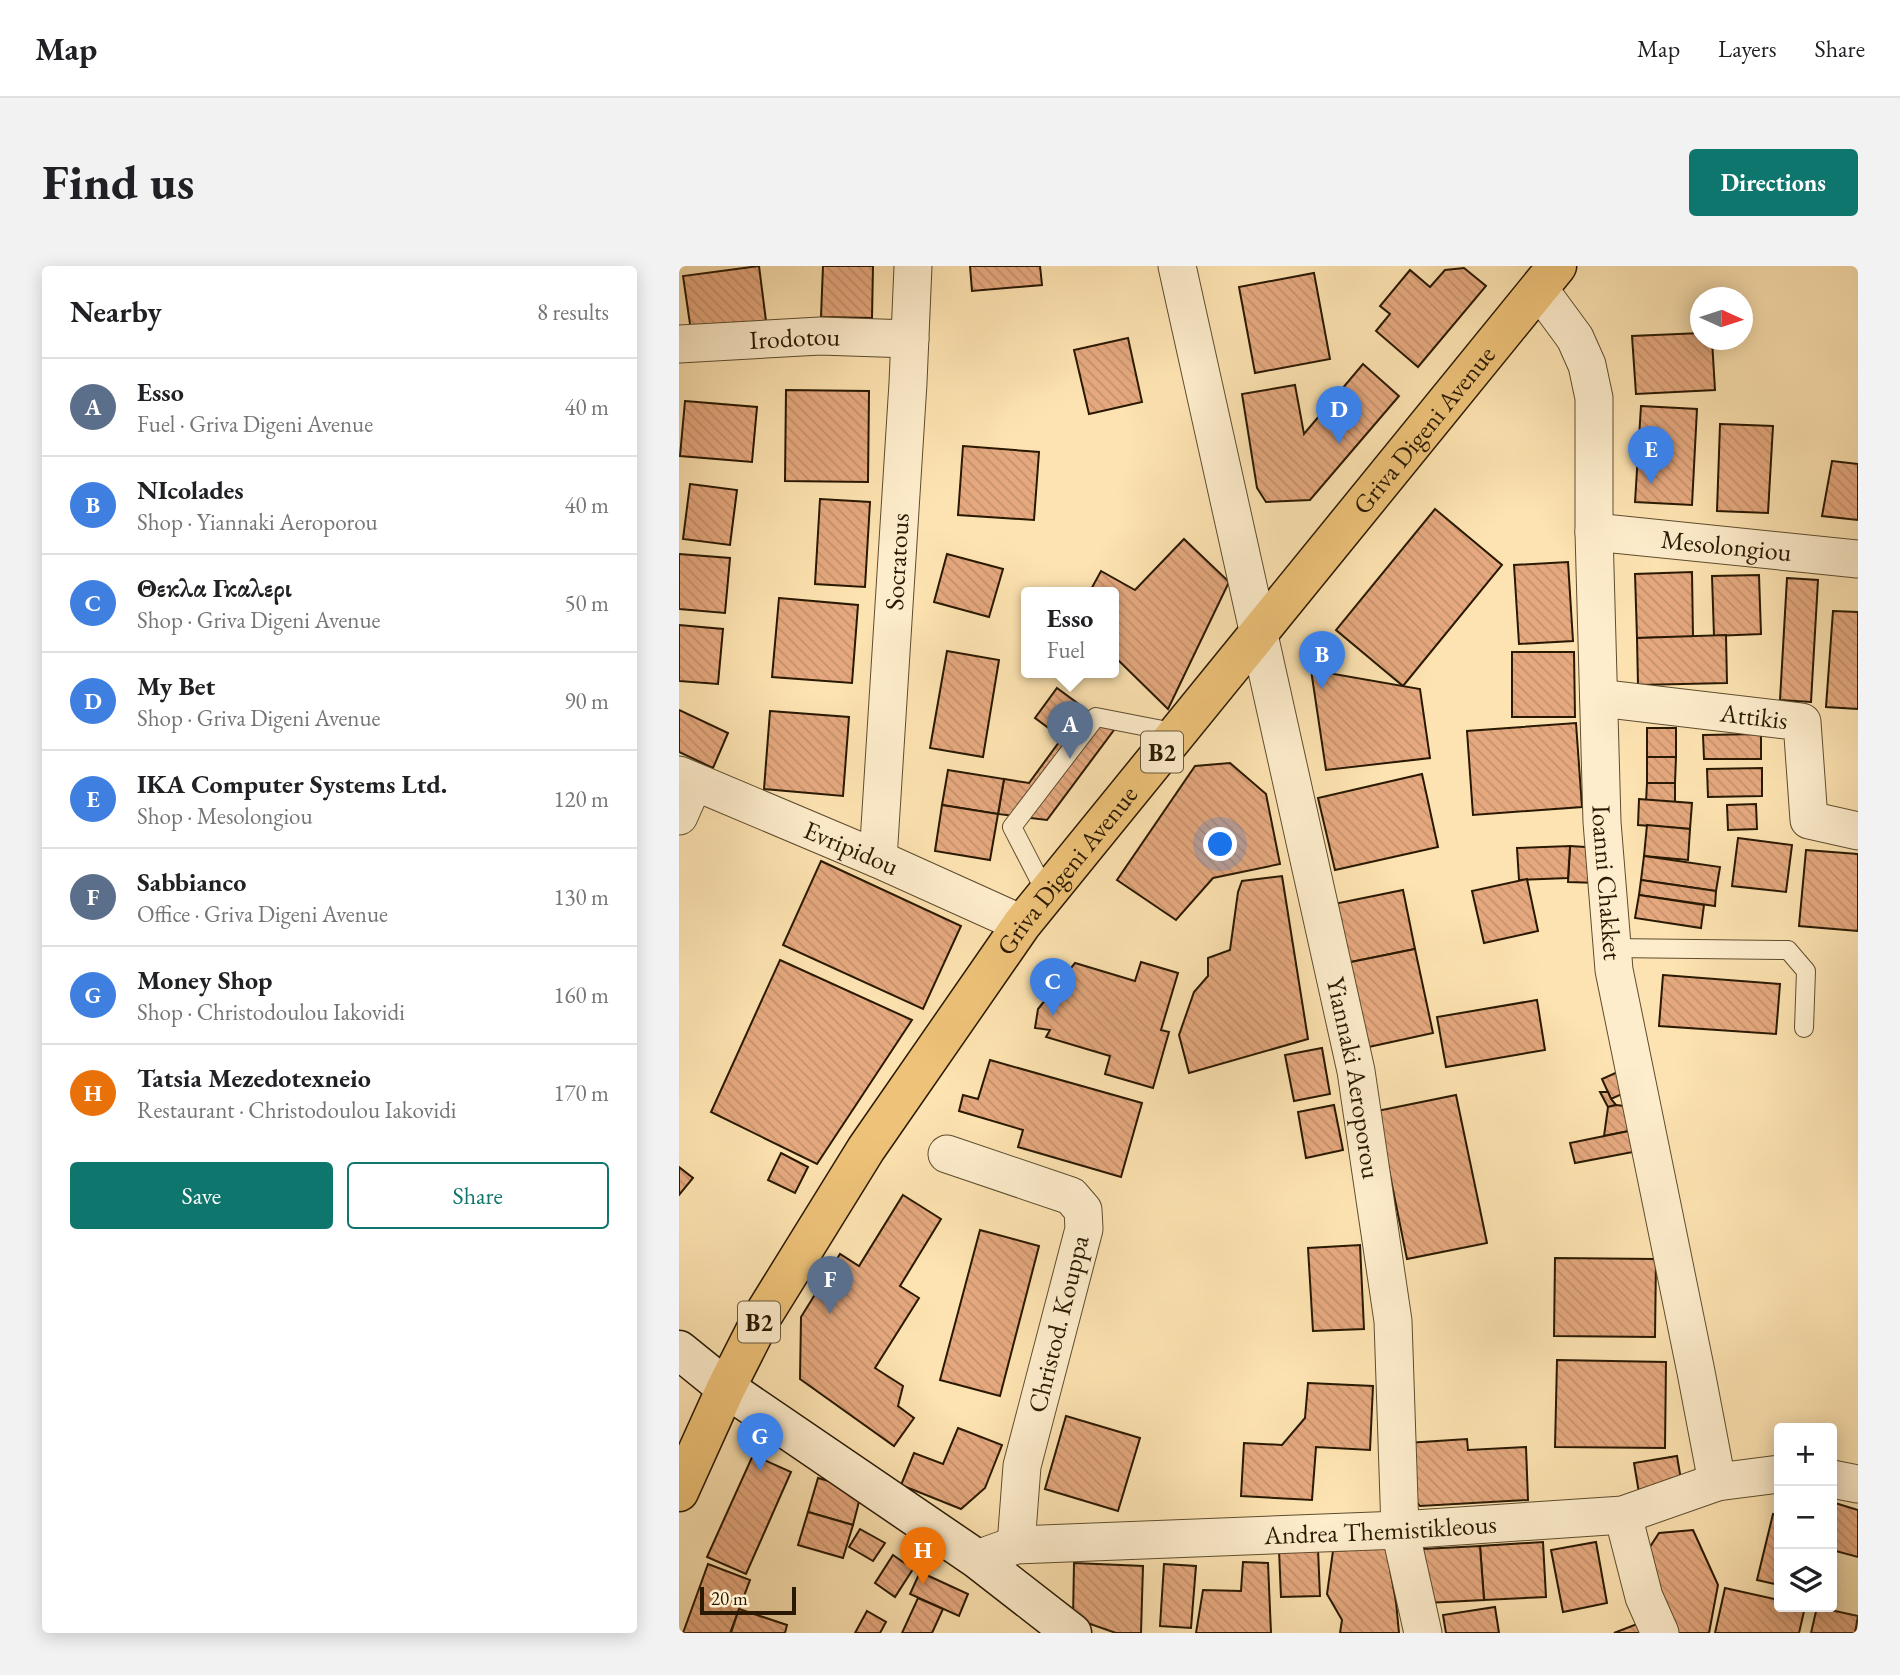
<!DOCTYPE html>
<html lang="en">
<head>
<meta charset="utf-8">
<style>
  :root { --surface:#fff; --page:#f2f2f2; --text:#202124; --muted:#757577; --line:#e0e0e0; --accent:#0f766e }
  body { margin:0; font-family:"EB Garamond",serif; background:var(--page); color:var(--text) }
  .controls { position:absolute; right:21px; bottom:21px; display:grid; overflow:hidden; border-radius:7px; box-shadow:0 4px 18px #0003 }
  .controls button { width:63px; height:63px; display:grid; place-items:center; padding:0; border:0; border-bottom:2px solid var(--line); background:var(--surface); color:var(--text); font:35px sans-serif }
  .compass { position:absolute; left:1011px; top:21px; width:63px; height:63px; border-radius:50%; background:var(--surface); box-shadow:0 4px 18px #0003; rotate:93deg }
  .scale { position:absolute; left:21px; bottom:18px; width:96px; box-sizing:border-box; padding-left:7px; border:4px solid #291902; border-top:0; font-size:19px; line-height:24px; white-space:nowrap; color:#291902; -webkit-text-stroke:5px #feedcc; paint-order:stroke }
  .you { position:absolute; left:542px; top:579px; width:24px; height:24px; margin:-18px; border:5px solid #fff; border-radius:50%; background:#1a73e8; box-shadow:0 0 0 10px #1a73e833 }
  .badge { display:grid; place-items:center; width:46px; height:46px; border-radius:50%; background:var(--accent); color:#fff; font-size:23px; font-weight:700 }
  .pin { position:absolute; translate:-50% -58px; filter:drop-shadow(0 2px 4px #0008) }
  .pin::after { content:''; position:absolute; top:37px; width:24px; height:21px; background:inherit; clip-path:polygon(0 0,100% 0,50% 100%) }
  .popup { position:absolute; left:342px; top:321px; width:98px; height:91px; box-sizing:border-box; display:grid; place-content:center; border-radius:7px; background:var(--surface); filter:drop-shadow(0 2px 5px #0005); font-size:23px; white-space:nowrap; color:var(--muted) }
  .popup b { font-size:26px; color:var(--text) }
  .popup::after { content:''; position:absolute; left:50%; top:100%; margin-left:-14px; border:14px solid transparent; border-top-color:var(--surface) }
  .list { margin:0; padding:0; list-style:none }
  h2 { display:flex; justify-content:space-between; align-items:center; height:91px; margin:0; padding:0 28px; font-size:30px }
  h2 small { font-size:23px; font-weight:400; color:var(--muted) }
  .list li { display:grid; grid-template-columns:46px 1fr auto; gap:21px; align-items:center; box-sizing:border-box; height:98px; padding:0 28px; border-top:2px solid var(--line) }
  .list b { display:block; font-size:26px; white-space:nowrap }
  .list p { margin:0; font-size:23px; white-space:nowrap; color:var(--muted) }
  .list em { font-size:23px; font-style:normal; color:var(--muted) }
  .actions { display:flex; gap:14px; padding:21px 28px }
  .actions a { flex:1; padding:16px 0; border:2px solid var(--accent); border-radius:7px; text-align:center; font-size:24px; color:var(--accent) }
  .actions .main { background:var(--accent); color:#fff }
  .icon { flex:none; width:38px; height:38px; fill:none; stroke:currentColor; stroke-width:2; stroke-linecap:round; stroke-linejoin:round }
  .map { position:relative; flex:none; width:1179px; height:1367px; overflow:hidden; border-radius:7px }
  header { display:flex; align-items:center; gap:42px; box-sizing:border-box; height:98px; padding:0 35px; background:var(--surface); border-bottom:2px solid var(--line) }
  header strong { font-size:33px }
  nav { display:flex; gap:38px; margin-inline-start:auto; font-size:24px }
  .intro { display:flex; align-items:center; justify-content:space-between; box-sizing:border-box; height:168px; padding:0 42px }
  h1 { margin:0; font-size:49px }
  .button { padding:18px 32px; border-radius:7px; background:var(--accent); color:#fff; font-size:24px; font-weight:700 }
  main { display:flex; gap:42px; padding:0 42px }
  aside { flex:1; background:var(--surface); border-radius:7px; box-shadow:0 4px 18px #0003 }
  .map>svg:first-child { display:block }
  .building { fill:url(#building-back-hatch); stroke:#291902; stroke-width:2 }
  .lines { fill:none; stroke-linecap:round; stroke-linejoin:round }
  .lane-casing { stroke:#5e4c2e; stroke-width:20 }
  .street-casing { stroke:#5e4c2e; stroke-width:39 }
  .secondary-casing { stroke:#291902; stroke-width:41 }
  .primary-casing { stroke:#291902; stroke-width:41 }
  .lane { stroke:#feedcc; stroke-width:18 }
  .street { stroke:#feedcc; stroke-width:37 }
  .secondary { stroke:#feedcc; stroke-width:38 }
  .primary { stroke:#eec278; stroke-width:38 }
  .labels { text-anchor:middle; dominant-baseline:central; stroke-width:6; stroke-linejoin:round; paint-order:stroke }
  .shield { fill:#feedcc; stroke:#69593f; stroke-width:2 }
  .shield-label { font-size:24px; font-weight:bold; fill:#291902 }
  .street-label { font-size:26px; fill:#291902; stroke:#feedcc }
</style>
</head>
<body>
<header>
<strong>Map</strong>
<nav><a>Map</a><a>Layers</a><a>Share</a></nav>
</header>
<div class="intro"><h1>Find us</h1><a class="button">Directions</a></div>
<main>
<aside>
<h2>Nearby<small>8 results</small></h2>
<ul class="list">
<li><span class="badge" style="background:#5c6f8a">A</span><div><b>Esso</b><p>Fuel · Griva Digeni Avenue</p></div><em>40 m</em></li>
<li><span class="badge" style="background:#3f7fe0">B</span><div><b>NIcolades</b><p>Shop · Yiannaki Aeroporou</p></div><em>40 m</em></li>
<li><span class="badge" style="background:#3f7fe0">C</span><div><b>Θεκλα Γκαλερι</b><p>Shop · Griva Digeni Avenue</p></div><em>50 m</em></li>
<li><span class="badge" style="background:#3f7fe0">D</span><div><b>My Bet</b><p>Shop · Griva Digeni Avenue</p></div><em>90 m</em></li>
<li><span class="badge" style="background:#3f7fe0">E</span><div><b>IKA Computer Systems Ltd.</b><p>Shop · Mesolongiou</p></div><em>120 m</em></li>
<li><span class="badge" style="background:#5c6f8a">F</span><div><b>Sabbianco</b><p>Office · Griva Digeni Avenue</p></div><em>130 m</em></li>
<li><span class="badge" style="background:#3f7fe0">G</span><div><b>Money Shop</b><p>Shop · Christodoulou Iakovidi</p></div><em>160 m</em></li>
<li><span class="badge" style="background:#e8710a">H</span><div><b>Tatsia Mezedotexneio</b><p>Restaurant · Christodoulou Iakovidi</p></div><em>170 m</em></li>
</ul>
<div class="actions"><a class="main">Save</a><a>Share</a></div>
</aside>
<div class="map">
<svg width="1179" height="1367" viewBox="0 0 1179 1367">
  <defs>
    <pattern id="building-back-hatch" width="6" height="6" patternUnits="userSpaceOnUse" patternTransform="scale(1.75)"><rect width="6" height="6" fill="#e6a97f"/><path d="M-1 5l2 2M0 0l6 6M5-1l2 2" fill="none" stroke="#c5916c"/></pattern>
  </defs>
  <rect width="100%" height="100%" fill="#fde3b1"/>
  <filter id="stains"><feTurbulence type="fractalNoise" baseFrequency=".00286" numOctaves="4"/><feColorMatrix values="0 0 0 0 .2 0 0 0 0 .09 0 0 0 0 .02 0 0 0 .5 -.17"/></filter>
  <radialGradient id="worn" r=".72"><stop offset=".6" stop-color="#630" stop-opacity="0"/><stop offset="1" stop-color="#630" stop-opacity=".3"/></radialGradient>
  <g class="building">
    <path d="M80 0 87 55 12 65 4 10Z"/>
    <path d="M144 0H194L193 52 142 51Z"/>
    <path d="M291 0H361L363 19 293 25Z"/>
    <path d="M785 2 807 20 739 101 697 65 711 48 701 40 731 4 751 21 766 4Z"/>
    <path d="M635 7 651 93 576 107 560 21Z"/>
    <path d="M1022 67V74H1033L1036 124 957 128 953 70Z"/>
    <path d="M449 72 463 136 410 148 395 84Z"/>
    <path d="M684 98 720 130 631 234 587 236 578 222 563 128 616 119 625 168Z"/>
    <path d="M107 124 190 125 189 216 106 215Z"/>
    <path d="M6 135 78 141 73 196 1 190Z"/>
    <path d="M962 140 1018 143 1013 239 956 236Z"/>
    <path d="M1041 158 1094 160 1089 247 1038 245Z"/>
    <path d="M284 180 360 186 355 254 279 249Z"/>
    <path d="M1153 195 1179 198V254L1143 250Z"/>
    <path d="M11 218 58 224 51 279 4 273Z"/>
    <path d="M141 233 191 236 186 321 136 318Z"/>
    <path d="M756 243 823 299 724 420 657 364Z"/>
    <path d="M505 273 550 316 489 443 435 390V327H410L422 305 456 324Z"/>
    <path d="M0 288 51 292 46 347 0 343Z"/>
    <path d="M268 288 324 303 310 351 255 336Z"/>
    <path d="M889 296 894 375 840 378 835 299Z"/>
    <path d="M1013 306 1014 371 958 372 956 308Z"/>
    <path d="M1080 309 1082 368 1035 370 1033 310Z"/>
    <path d="M1108 312 1139 314 1132 436 1101 434Z"/>
    <path d="M100 332 179 339 173 417 93 411Z"/>
    <path d="M1154 345 1179 346V443L1147 441Z"/>
    <path d="M0 359 44 363 39 418 0 415Z"/>
    <path d="M1047 369 1048 417 959 419 958 372Z"/>
    <path d="M268 385 320 394 304 491 251 482Z"/>
    <path d="M833 386H895L896 451H833Z"/>
    <path d="M632 404 741 423 751 492 647 504Z"/>
    <path d="M378 422 435 464 368 554 319 548 325 513 350 517 383 472 356 452Z"/>
    <path d="M0 444 49 467 34 502 0 486Z"/>
    <path d="M91 445 170 451 164 530 85 523Z"/>
    <path d="M897 457 903 541 794 549 788 465Z"/>
    <rect x="968" y="462" width="29" height="29"/>
    <path d="M1082 468V493H1025L1024 469Z"/>
    <path d="M968 491H997L996 517H968Z"/>
    <path d="M551 497 587 528 601 598 534 612 497 654 438 614 516 500Z"/>
    <path d="M1083 502V530L1029 531 1028 503Z"/>
    <path d="M269 504 325 513 319 548 263 539Z"/>
    <path d="M743 508 759 581 656 604 639 532Z"/>
    <path d="M968 517H996V536H967Z"/>
    <path d="M960 533 1013 537 1011 563 959 559Z"/>
    <path d="M1077 538 1078 563 1049 564 1048 539Z"/>
    <path d="M263 539 319 548 311 594 256 585Z"/>
    <path d="M968 559 1011 563 1009 594 965 590Z"/>
    <path d="M1059 572 1113 579 1107 626 1053 620Z"/>
    <path d="M891 580 922 582 920 617 889 616Z"/>
    <path d="M891 580 889 612 840 614 838 582Z"/>
    <path d="M1127 584 1179 588V665L1120 660Z"/>
    <path d="M965 590 1041 601 1037 625 962 614Z"/>
    <path d="M142 595 282 660 244 743 104 679Z"/>
    <path d="M603 610 629 773 510 807 500 769 515 726 529 710V692L551 684 559 626 563 615Z"/>
    <path d="M848 613 859 665 805 677 793 625Z"/>
    <path d="M962 614 1037 625 1036 640 960 629Z"/>
    <path d="M724 624 736 683 667 697 655 638Z"/>
    <path d="M960 629 1025 639 1022 662 956 652Z"/>
    <path d="M736 683 754 767 685 782 667 697Z"/>
    <path d="M101 694 233 754 138 898 32 846Z"/>
    <path d="M462 696 499 707 482 764 490 766 474 822 426 808 431 790 367 771 371 764 356 762 359 743 396 697 456 715Z"/>
    <path d="M984 709 1101 718 1097 768 980 760Z"/>
    <path d="M858 734 866 784 767 801 758 751Z"/>
    <path d="M643 782 651 828 615 835 606 789Z"/>
    <path d="M311 794 463 837 442 911 339 881 344 864 280 845 284 829 299 833Z"/>
    <path d="M943 804 952 824 932 833 923 813Z"/>
    <path d="M921 826H929L932 833 937 839 929 841Z"/>
    <path d="M777 829 808 977 728 993 698 845Z"/>
    <path d="M655 839 664 884 627 892 619 846Z"/>
    <path d="M937 839 945 840 950 865 925 870 929 841Z"/>
    <path d="M950 865 954 886 896 897 891 877Z"/>
    <path d="M102 887 129 901 116 927 89 914Z"/>
    <path d="M0 901 14 912 0 929Z"/>
    <path d="M224 929 262 953 221 1020 240 1032 196 1102 224 1120 219 1140 235 1152 215 1180 121 1113 122 1051 161 988 180 1000Z"/>
    <path d="M301 964 360 980 321 1130 261 1114Z"/>
    <path d="M681 979 685 1063 634 1065 629 982Z"/>
    <path d="M876 992 977 993 976 1071 875 1070Z"/>
    <path d="M878 1094 987 1096 986 1182 876 1181Z"/>
    <path d="M629 1117 694 1120 691 1184 637 1181 633 1234 562 1230 565 1177 603 1179 626 1152Z"/>
    <path d="M387 1150 461 1172 439 1245 366 1223Z"/>
    <path d="M279 1162 323 1179 306 1222 282 1243 222 1219 235 1187 264 1198Z"/>
    <path d="M788 1173 789 1184 847 1181 849 1234 741 1240 730 1226 728 1177Z"/>
    <path d="M74 1189 112 1206 67 1308 28 1291Z"/>
    <path d="M998 1190 1003 1220 960 1227 955 1197Z"/>
    <path d="M139 1212 183 1224 174 1259 129 1246Z"/>
    <path d="M1156 1237 1179 1244V1291L1153 1284V1250Z"/>
    <path d="M129 1246 174 1259 164 1292 119 1279Z"/>
    <path d="M1094 1248 1100 1250V1319L1078 1314Z"/>
    <path d="M181 1263 206 1277 194 1295 170 1281Z"/>
    <path d="M1014 1264 1039 1319 1030 1367H996L967 1287 980 1267Z"/>
    <path d="M864 1276 867 1331 805 1334 801 1280Z"/>
    <path d="M917 1276 928 1337 884 1346 872 1284Z"/>
    <path d="M801 1280 805 1334 747 1337 744 1283Z"/>
    <path d="M707 1281 717 1336 720 1367H661L663 1354 648 1328 654 1285Z"/>
    <path d="M639 1283 641 1330 602 1331 600 1284Z"/>
    <path d="M214 1289 234 1303 216 1331 196 1317Z"/>
    <path d="M564 1296 589 1297 592 1367H517L524 1324 562 1325Z"/>
    <path d="M395 1297 464 1300 462 1367H437L394 1352Z"/>
    <path d="M29 1298 71 1314 51 1367H4Z"/>
    <path d="M485 1298 517 1300 512 1362 481 1360Z"/>
    <path d="M241 1306 289 1328 280 1350 231 1328Z"/>
    <path d="M1046 1322 1100 1334V1341H1126L1120 1367H1036Z"/>
    <path d="M239 1332 264 1343 253 1367H223Z"/>
    <path d="M816 1341 820 1367H767L764 1349Z"/>
    <path d="M1138 1341 1179 1350 1176 1367H1132Z"/>
    <path d="M60 1343 108 1359 106 1367H52Z"/>
    <path d="M188 1345 207 1356 201 1367H176Z"/>
    <path d="M958 1358 962 1367H935Z"/>
  </g>
  <g class="lines">
    <g class="lane-casing">
      <g id="lane">
        <path d="M365 623 333 561 417 451 499 467"/>
        <path d="M933 682 1109 684 1127 705 1125 762"/>
      </g>
    </g>
    <g class="street-casing">
      <g id="street">
        <path id="s1" d="M498 0 677 805 714 1055 721 1264 744 1367"/>
        <path id="s2" d="M860 23 896 72 908 99 915 132V266L923 556 935 704 1017 1106 1038 1216"/>
        <path id="s3" d="M0 78 141 70 231 73"/>
        <path id="s4" d="M915 266 1179 293"/>
        <path id="s5" d="M920 432 1123 456 1130 554 1179 565"/>
        <path id="s6" d="M0 509 199 593 343 658"/>
        <path d="M0 550 15 516"/>
        <path id="s7" d="M199 593 229 117 234 0"/>
        <path d="M268 888 392 930 404 944 405 963 343 1200 337 1279"/>
        <path d="M1153 1213 1179 1218"/>
        <path d="M944 1249 965 1331 981 1367"/>
        <path id="s8" d="M298 1293 337 1279 721 1264 944 1249 1038 1216 1100 1208"/>
      </g>
    </g>
    <g class="secondary-casing">
      <path id="secondary" d="M0 1084 47 1122 298 1293 393 1367"/>
    </g>
    <g class="primary-casing">
      <g id="primary">
        <path id="s9" d="M0 1226 47 1122 83 1051 187 883 343 658 878 0"/>
      </g>
    </g>
    <use href="#lane" class="lane"/>
    <use href="#street" class="street"/>
    <use href="#secondary" class="secondary"/>
    <use href="#primary" class="primary"/>
  </g>
  <g class="labels">
    <g class="shield">
      <rect x="462" y="465.5" width="42" height="41" rx="5"/>
      <rect x="59" y="1035.5" width="42" height="41" rx="5"/>
    </g>
    <g class="shield-label">
      <text x="483" y="486">B2</text>
      <text x="80" y="1056">B2</text>
    </g>
    <g class="street-label">
      <text stroke="none"><textPath href="#s3" startOffset="116">Irodotou</textPath></text>
      <text stroke="none"><textPath href="#s9" startOffset="1302">Griva Digeni Avenue</textPath></text>
      <text stroke="none"><textPath href="#s4" startOffset="133">Mesolongiou</textPath></text>
      <text stroke="none"><textPath href="#s7" startOffset="298">Socratous</textPath></text>
      <text stroke="none"><textPath href="#s5" startOffset="156">Attikis</textPath></text>
      <text stroke="none"><textPath href="#s6" startOffset="187">Evripidou</textPath></text>
      <text stroke="none"><textPath href="#s9" startOffset="735">Griva Digeni Avenue</textPath></text>
      <text stroke="none"><textPath href="#s2" startOffset="609">Ioanni Chakket</textPath></text>
      <text stroke="none"><textPath href="#s1" startOffset="831">Yiannaki Aeroporou</textPath></text>
      <text transform="translate(379 1058) rotate(-76)">Christod. Kouppa</text>
      <text stroke="none"><textPath href="#s8" startOffset="406">Andrea Themistikleous</textPath></text>
    </g>
  </g>
  <rect width="100%" height="100%" filter="url(#stains)"/>
  <rect width="100%" height="100%" fill="url(#worn)"/>
</svg>
<div class="controls">
<button>+</button>
<button>−</button>
<button><svg class="icon" aria-label="layers" viewBox="0 0 24 24"><path d="M12 4l9 5-9 5-9-5zM3 14l9 5 9-5"/></svg></button>
</div>
<svg class="compass" viewBox="-18 -18 36 36"><path d="M0-13l5 13h-10z" fill="#e53935"/><path d="M0 13l5-13h-10z" fill="#757577"/></svg>
<div class="scale">20 m</div>
<div class="you"></div>
<div class="pin badge" style="left:391px;top:493px;background:#5c6f8a">A</div>
<div class="popup"><b>Esso</b>Fuel</div>
<div class="pin badge" style="left:643px;top:423px;background:#3f7fe0">B</div>
<div class="pin badge" style="left:374px;top:750px;background:#3f7fe0">C</div>
<div class="pin badge" style="left:660px;top:178px;background:#3f7fe0">D</div>
<div class="pin badge" style="left:972px;top:218px;background:#3f7fe0">E</div>
<div class="pin badge" style="left:151px;top:1048px;background:#5c6f8a">F</div>
<div class="pin badge" style="left:81px;top:1205px;background:#3f7fe0">G</div>
<div class="pin badge" style="left:244px;top:1319px;background:#e8710a">H</div>
</div>
</main>
</body>
</html>
